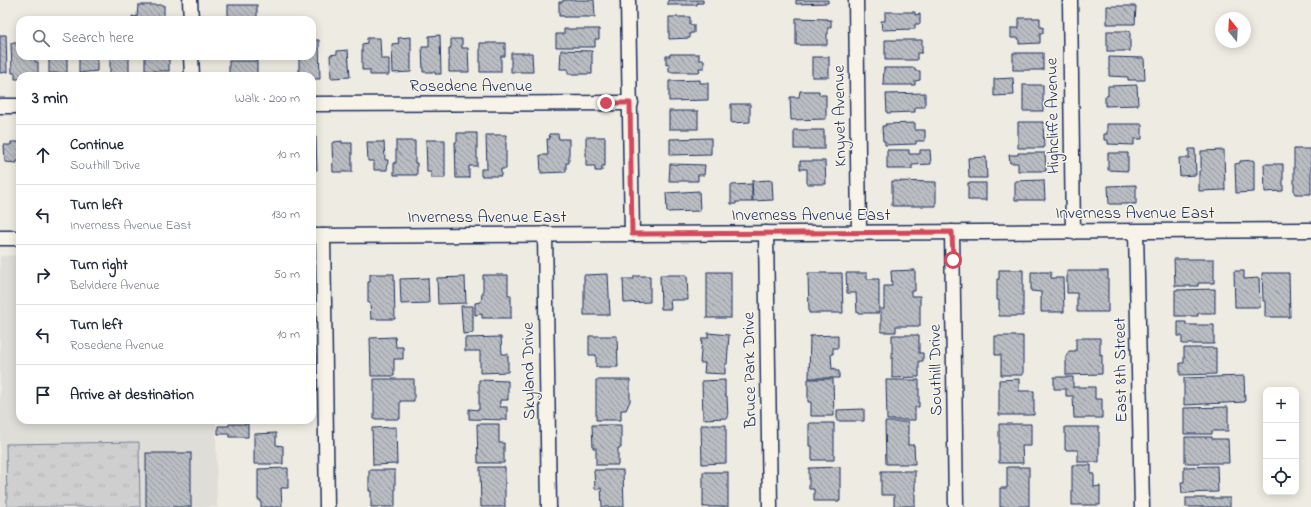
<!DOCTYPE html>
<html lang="en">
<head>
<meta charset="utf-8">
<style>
  :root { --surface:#fff; --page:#f6f6f7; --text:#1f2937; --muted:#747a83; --line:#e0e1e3 }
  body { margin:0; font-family:"Indie Flower",sans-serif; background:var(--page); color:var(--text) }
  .controls { position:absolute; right:12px; bottom:12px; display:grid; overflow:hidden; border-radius:8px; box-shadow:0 2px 10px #0003 }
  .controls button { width:36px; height:36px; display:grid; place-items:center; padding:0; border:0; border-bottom:1px solid var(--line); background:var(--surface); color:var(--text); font:20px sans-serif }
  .compass { position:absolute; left:1215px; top:12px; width:36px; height:36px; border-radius:50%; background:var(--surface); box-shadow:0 2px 10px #0003; rotate:342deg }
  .stop { position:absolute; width:12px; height:12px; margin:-9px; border:3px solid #d1495b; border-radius:50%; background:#fff }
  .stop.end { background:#d1495b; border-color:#fff; box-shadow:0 1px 4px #0008 }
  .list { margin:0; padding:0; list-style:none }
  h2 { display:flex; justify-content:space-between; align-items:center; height:52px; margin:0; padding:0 16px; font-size:17px }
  h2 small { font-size:13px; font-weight:400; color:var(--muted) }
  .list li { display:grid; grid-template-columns:26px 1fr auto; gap:12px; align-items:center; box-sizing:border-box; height:60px; padding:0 16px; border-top:1px solid var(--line) }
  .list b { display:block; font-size:15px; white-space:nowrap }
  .list p { margin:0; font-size:13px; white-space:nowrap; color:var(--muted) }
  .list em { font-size:13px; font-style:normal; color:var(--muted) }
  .icon { flex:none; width:22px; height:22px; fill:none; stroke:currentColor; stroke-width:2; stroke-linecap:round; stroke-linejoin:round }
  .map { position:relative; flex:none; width:1311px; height:507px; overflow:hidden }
  .search { position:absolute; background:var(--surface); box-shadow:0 2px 10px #0003; left:16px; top:16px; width:300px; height:44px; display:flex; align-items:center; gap:10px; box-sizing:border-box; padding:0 14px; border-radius:12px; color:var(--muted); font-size:15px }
  .panel { position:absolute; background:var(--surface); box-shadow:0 2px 10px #0003; left:16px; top:72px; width:300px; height:352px; border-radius:12px }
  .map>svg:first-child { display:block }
  .built { fill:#deddd8 }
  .park { fill:url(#park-tufts); stroke:#757f96 }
  .building { fill:url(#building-back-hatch); stroke:#1b2f5e }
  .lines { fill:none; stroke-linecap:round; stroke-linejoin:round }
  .street-casing { stroke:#1b2f5e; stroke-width:17 }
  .street { stroke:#f7f3e8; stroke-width:14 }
  .route { stroke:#d1495b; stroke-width:5 }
  .labels { text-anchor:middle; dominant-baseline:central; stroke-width:3; stroke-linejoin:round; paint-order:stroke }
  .street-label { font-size:17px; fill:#1b2f5e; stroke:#f7f3e8 }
</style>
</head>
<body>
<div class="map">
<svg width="1311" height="507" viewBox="0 0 1311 507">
  <defs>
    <pattern id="park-tufts" width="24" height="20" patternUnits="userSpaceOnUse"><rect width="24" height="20" fill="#cfcfcf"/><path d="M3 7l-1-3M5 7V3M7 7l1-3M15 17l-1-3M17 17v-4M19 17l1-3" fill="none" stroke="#b1b2b4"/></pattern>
    <pattern id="building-back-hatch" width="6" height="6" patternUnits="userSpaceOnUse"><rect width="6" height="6" fill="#babdc2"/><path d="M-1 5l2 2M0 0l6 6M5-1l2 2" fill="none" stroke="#969aa1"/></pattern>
  </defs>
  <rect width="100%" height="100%" fill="#eeebe2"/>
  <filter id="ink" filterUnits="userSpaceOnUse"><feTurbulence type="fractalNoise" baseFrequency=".025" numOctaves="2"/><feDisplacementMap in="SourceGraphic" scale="8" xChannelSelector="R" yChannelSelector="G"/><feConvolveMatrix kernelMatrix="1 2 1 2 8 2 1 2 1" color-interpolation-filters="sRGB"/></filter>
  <g filter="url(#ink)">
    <path class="built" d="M20 255V420H216L217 507H0V256Z"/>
    <path class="park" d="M139 442 140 507H7L6 444Z"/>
    <g class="building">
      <path d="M563 0H594L595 17H564V16H559V2H563Z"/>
      <path d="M668 0H703V3H697V5H668Z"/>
      <path d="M796 0H828V3L796 4Z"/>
      <path d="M138 5H164V20H132V16L137 17Z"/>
      <rect x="228" y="5" width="29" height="15"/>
      <path d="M1107 6H1136L1135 24H1107Z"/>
      <path d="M885 12H915V15L920 14V24H915V29L882 30 881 21H885Z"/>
      <path d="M669 17H690V25H694V33H690V38L669 39Z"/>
      <path d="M796 18 827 19V20H831V27H828V34H827V45H796Z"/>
      <path d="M1019 18H1040V27H1043V33H1040V43L1019 44V38H1011V28H1019Z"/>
      <path d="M564 29H599V39H595V47H556V34H564Z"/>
      <rect x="1107" y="31" width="23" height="20"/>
      <path d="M0 35H6L7 72 0 73Z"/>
      <path d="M440 35 441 74H435V72H423L422 47H429V36Z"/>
      <path d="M411 37V72L393 73 392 44 399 43 398 38Z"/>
      <path d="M367 38H380L381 59H389V75H370V70H362V44L367 43Z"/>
      <path d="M451 39H462V48H468L469 72H449V48H451Z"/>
      <path d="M312 40H319L320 79H312V76H299V56H312Z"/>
      <path d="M885 40H922V53H917V60H885Z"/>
      <path d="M11 43H20V56H35V62H38V76H20V79H15V73H12Z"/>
      <path d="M480 43H505V56H501V72H480Z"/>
      <path d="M348 50 350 77 331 78 330 55 337 54V51Z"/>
      <path d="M561 50 592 51V74H568V69H560Z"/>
      <path d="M511 53H532L533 72H511Z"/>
      <rect x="1013" y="53" width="30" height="17"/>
      <path d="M670 54H699V60H704V68H699L700 72H669V64L666 65V56H670Z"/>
      <rect x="49" y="56" width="18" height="17"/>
      <path d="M79 56H97V71L79 73Z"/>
      <path d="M110 56H129V73L110 74Z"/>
      <rect x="145" y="56" width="24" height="15"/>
      <rect x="812" y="57" width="17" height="20"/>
      <path d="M1109 57 1144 58 1145 80H1128V77L1109 76Z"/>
      <rect x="229" y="61" width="28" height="15"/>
      <path d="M884 68H915V71H920V80L915 81V85H883Z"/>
      <path d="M1013 78 1014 95 994 96V79Z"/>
      <path d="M700 80V83H708V100L669 101V81Z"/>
      <rect x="1023" y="85" width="20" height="26"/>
      <path d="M1137 85 1138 105 1105 106V96H1108V86Z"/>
      <path d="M800 91H819V95H826V119L791 120 790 97H799Z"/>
      <path d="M925 93V107H915V112L887 113 886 94Z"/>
      <path d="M731 104H750V122L731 123Z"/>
      <rect x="669" y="111" width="29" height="18"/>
      <path d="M1018 122H1043L1044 148H1018Z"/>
      <path d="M915 123V130H925V141H916V144L885 145V141H883L882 126H886L885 124Z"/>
      <path d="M1107 124H1142V139H1134V145L1108 144V140H1104V134H1107Z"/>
      <rect x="794" y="130" width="30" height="19"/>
      <path d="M457 133H477V166H469V178H456L455 142H457Z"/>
      <path d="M549 134H558L559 139H569V163H566V172L541 173 540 155H548L547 139H550Z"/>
      <path d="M486 135H506V169H501V176H481V169H487Z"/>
      <path d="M312 137H316L317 170H314V174H312Z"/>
      <path d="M586 137H605V166H602V171H595V166H586Z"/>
      <path d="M711 138V154L670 155V139Z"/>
      <path d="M426 140H445V178H431V172H427Z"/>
      <path d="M342 141V143H352V172H333L332 143 334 142Z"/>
      <path d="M396 141H415V163H417V175H394V162L396 163Z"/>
      <path d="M11 142H19L20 144V160L17 161V163L5 162 4 145H11Z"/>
      <path d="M367 142H384L385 160H388L387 170H374V161H368Z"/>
      <path d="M1189 149H1195L1196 175 1180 176 1179 158H1189Z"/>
      <path d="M1294 149H1311V194H1295L1294 192Z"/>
      <path d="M887 150H909V154H920V150H930L931 164 912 165V169H887Z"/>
      <path d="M1224 150 1225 190 1199 191V171H1201V151Z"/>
      <path d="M1018 153H1045L1046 171H1018V163H1010L1009 155H1018Z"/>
      <path d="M1108 153H1128V171L1108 170Z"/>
      <path d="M986 157 987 178H969L968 158Z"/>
      <path d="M1254 160V192L1236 193 1235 164 1240 163V161Z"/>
      <path d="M800 161H825L826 184H807V169H800Z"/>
      <path d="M670 164 705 165 704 175H698V181H669Z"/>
      <path d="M1264 164H1283V191L1265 192Z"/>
      <path d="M772 180 773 200 753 201 752 181Z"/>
      <path d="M1044 180 1045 200H1015V181Z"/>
      <path d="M892 181 936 182V206H892Z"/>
      <rect x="968" y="183" width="18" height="17"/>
      <path d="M752 184V202H736V204H731V185Z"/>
      <path d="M1136 185V204H1109L1108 186Z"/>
      <path d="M699 191 700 211 667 212 666 193Z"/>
      <path d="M1174 259H1214V283H1198V286H1175Z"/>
      <path d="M915 270V291H911V296H920V326H896V332H881V309H884V286H892L891 271Z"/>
      <path d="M999 270H1023V316H999V300H997V279H999Z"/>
      <path d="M1067 271H1108V312H1077V293H1067Z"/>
      <path d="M1234 271H1244V279L1259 278 1260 307H1235Z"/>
      <rect x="707" y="272" width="24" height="46"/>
      <path d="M1031 272H1051V278H1063L1064 312H1041V292L1031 291Z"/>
      <path d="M808 273H842L843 313H809Z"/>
      <path d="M846 273H867V279H879V313H857L856 293H847Z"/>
      <path d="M1262 273H1289L1290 317H1265V301H1263Z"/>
      <path d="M370 274H394L395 319H371L370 303H368V282H370Z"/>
      <path d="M608 274 610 315H584V275Z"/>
      <path d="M483 275H508V295H511V318H482V314L475 315V303L481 302 482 294H483Z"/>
      <path d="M660 275H687L688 300H670L671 309H661Z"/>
      <path d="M634 276H650V302L624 303 623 279H634Z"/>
      <path d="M465 277 466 303 438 304 437 278Z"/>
      <path d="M428 278 429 303 401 304 400 279Z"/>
      <path d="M1215 289V313H1198V316H1175V290Z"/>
      <path d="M461 306H473V333L463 334Z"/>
      <path d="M1178 322H1186V325H1214V344H1182V336H1178Z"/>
      <path d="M708 333 729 335 727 364H725V374L704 373 705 363H700L702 338H708Z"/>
      <path d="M838 335V348H833V354H831L832 369 835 368V371H839V378H809L810 336Z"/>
      <path d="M892 335H919V353H923V361H919V377L892 378Z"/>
      <path d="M589 336H617L618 367H596V355H589Z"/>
      <path d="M995 336H1023V375H1001V355H995Z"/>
      <path d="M395 337 396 347H403V359H394V376H371L370 338Z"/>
      <path d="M501 337 502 354H508V372L480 373V351H465V338Z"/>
      <path d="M1076 338H1100V355L1102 354V374L1066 375V357L1069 351H1076Z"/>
      <path d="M1184 348H1216V374L1180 375V363H1184Z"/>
      <path d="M1244 376 1245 402 1184 405V378Z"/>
      <path d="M1054 377H1073V388L1074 387H1095V399H1102V418H1074L1073 396H1066V389H1054Z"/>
      <path d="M374 379H414V401H400V419H374Z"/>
      <path d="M808 379H833L834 416H811V402H808Z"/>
      <path d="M1019 379V391H1034V415H999V380Z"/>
      <path d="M479 380 508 381V400H500V407H507V420L469 419V409L479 410Z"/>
      <path d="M596 380H630V401L626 410H621V420H596Z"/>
      <path d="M725 380V396H727L728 418 703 419 702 381Z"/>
      <path d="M886 380H919V407H915V420H887Z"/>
      <path d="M1228 407V431H1212V434H1184V408Z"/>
      <path d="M864 409V421H837V410Z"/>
      <path d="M885 422H908V445H914L915 464H886Z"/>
      <path d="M809 423H834V460H812V446H809Z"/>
      <path d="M229 424H248V437H229V434H218V426H229Z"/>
      <path d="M477 424H499V443H504V463H478Z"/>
      <path d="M999 424H1031V446H1022L1023 463H999Z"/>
      <path d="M592 425H621V448H618V465H596V448H593Z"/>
      <path d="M701 425H726V463L702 464Z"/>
      <path d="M396 427 397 464 373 465 372 428Z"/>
      <path d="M1065 427H1099V462H1078V450H1065Z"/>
      <path d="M276 433V445L283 446V464H254V434Z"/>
      <path d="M1185 437H1212V439H1228L1229 463H1185Z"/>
      <rect x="146" y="453" width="45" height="54"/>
      <path d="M1072 465H1091V474H1094V487L1100 486V505H1072Z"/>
      <path d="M1217 466 1218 492 1182 493 1181 482H1184V467Z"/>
      <path d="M480 467H505V507H481Z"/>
      <path d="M840 467V501H814V489H809V468Z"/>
      <path d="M1007 467H1029V506L1000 507V488H1007Z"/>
      <path d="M288 468V488H281L282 507H261V500H258V469Z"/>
      <path d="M369 470H395V507H371V491H369Z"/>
      <path d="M594 470H623L624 507H602L601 488 595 489Z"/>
      <path d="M881 471H915V506H894V495H881Z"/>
      <rect x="703" y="472" width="25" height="35"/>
      <rect x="1186" y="498" width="44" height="9"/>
    </g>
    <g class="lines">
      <g class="street-casing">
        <g id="street">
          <path d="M190 0 191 20"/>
          <path d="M628 0 632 234"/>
          <path d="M856 0 859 232"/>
          <path d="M1070 0 1073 232"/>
          <path d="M191 56 192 76"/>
          <path d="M312 104 631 103"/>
          <path d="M0 106H20"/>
          <path d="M952 232 956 507"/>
          <path d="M1136 232 1142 507"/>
          <path d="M766 233 770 507"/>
          <path d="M545 234 549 507"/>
          <path d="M312 236 1311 230"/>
          <path d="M323 236 327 507"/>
          <path d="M0 238H20"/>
        </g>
      </g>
      <use href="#street" class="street"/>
    </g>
  </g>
  <g class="lines" filter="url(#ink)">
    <path class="route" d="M606 103H630L632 234 952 232 953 260"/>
  </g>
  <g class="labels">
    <g class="street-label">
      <text x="471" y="86">Rosedene Avenue</text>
      <text transform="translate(840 116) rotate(-91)">Knyvet Avenue</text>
      <text transform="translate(1053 116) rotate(-91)">Highcliffe Avenue</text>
      <text x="1135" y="213">Inverness Avenue East</text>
      <text x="811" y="215">Inverness Avenue East</text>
      <text x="487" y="217">Inverness Avenue East</text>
      <text transform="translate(750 370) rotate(-91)">Bruce Park Drive</text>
      <text transform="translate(936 370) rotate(-91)">Southill Drive</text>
      <text transform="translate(1121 370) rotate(-91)">East 8th Street</text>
      <text transform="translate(529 371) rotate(-91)">Skyland Drive</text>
    </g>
  </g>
</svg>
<div class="controls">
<button>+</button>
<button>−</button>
<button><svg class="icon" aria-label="locate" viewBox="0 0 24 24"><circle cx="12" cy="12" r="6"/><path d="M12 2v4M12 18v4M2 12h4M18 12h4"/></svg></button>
</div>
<svg class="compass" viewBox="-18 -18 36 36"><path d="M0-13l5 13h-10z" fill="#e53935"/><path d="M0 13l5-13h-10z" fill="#747a83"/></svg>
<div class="stop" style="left:953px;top:260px"></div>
<div class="stop end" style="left:606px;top:103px"></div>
<div class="search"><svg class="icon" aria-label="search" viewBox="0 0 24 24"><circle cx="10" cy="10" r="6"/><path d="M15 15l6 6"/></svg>Search here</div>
<section class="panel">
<h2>3 min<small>Walk · 200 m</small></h2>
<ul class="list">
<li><svg class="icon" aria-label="ahead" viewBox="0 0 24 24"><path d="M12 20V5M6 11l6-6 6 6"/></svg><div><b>Continue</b><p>Southill Drive</p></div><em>10 m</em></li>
<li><svg class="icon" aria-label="left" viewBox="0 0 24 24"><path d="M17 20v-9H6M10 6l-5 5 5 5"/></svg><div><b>Turn left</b><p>Inverness Avenue East</p></div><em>130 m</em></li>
<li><svg class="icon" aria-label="right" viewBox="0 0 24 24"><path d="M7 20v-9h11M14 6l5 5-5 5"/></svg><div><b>Turn right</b><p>Belvidere Avenue</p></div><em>50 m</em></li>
<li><svg class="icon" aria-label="left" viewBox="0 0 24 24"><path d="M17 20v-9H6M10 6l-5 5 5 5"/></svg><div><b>Turn left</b><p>Rosedene Avenue</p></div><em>10 m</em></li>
<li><svg class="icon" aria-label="arrive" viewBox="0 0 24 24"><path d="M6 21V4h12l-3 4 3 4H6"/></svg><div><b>Arrive at destination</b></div></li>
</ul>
</section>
</div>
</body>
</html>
